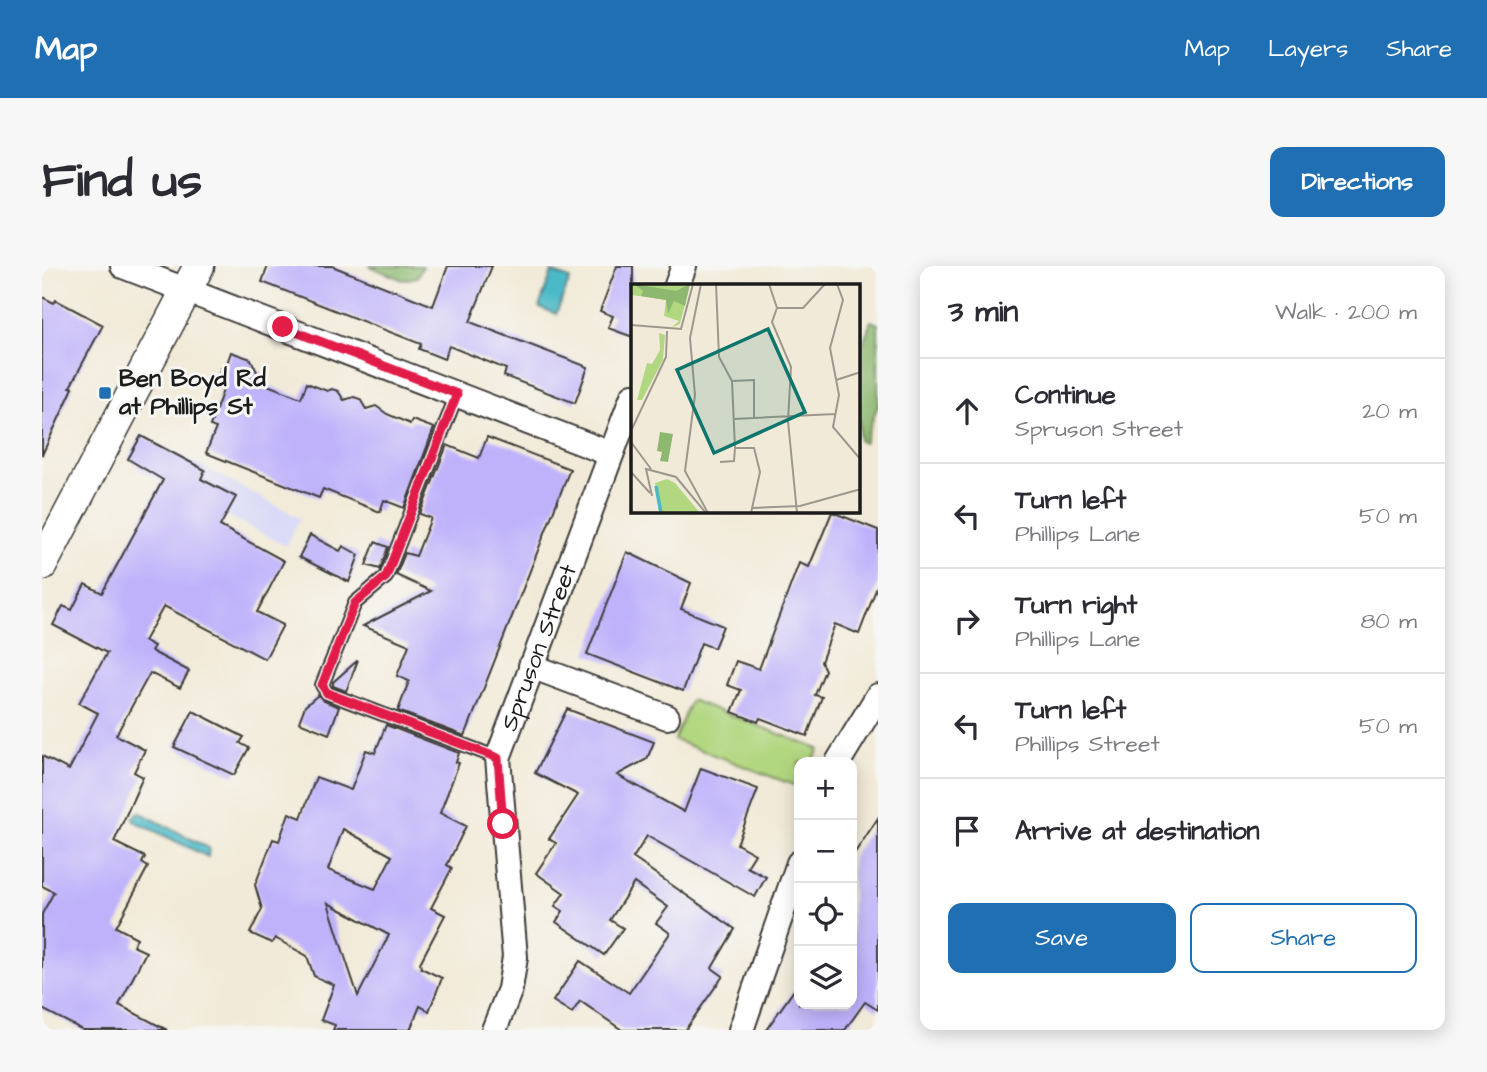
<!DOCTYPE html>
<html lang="en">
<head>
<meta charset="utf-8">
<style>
  :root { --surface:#fff; --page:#f7f7f7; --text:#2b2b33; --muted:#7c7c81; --line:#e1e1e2; --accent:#1f6fb2 }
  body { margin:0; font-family:"Architects Daughter",sans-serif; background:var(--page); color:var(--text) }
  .controls { position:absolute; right:21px; bottom:21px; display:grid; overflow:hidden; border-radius:14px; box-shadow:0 4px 18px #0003 }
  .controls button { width:63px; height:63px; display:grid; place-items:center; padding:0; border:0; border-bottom:2px solid var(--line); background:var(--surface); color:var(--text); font:35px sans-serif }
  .stop { position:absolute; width:21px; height:21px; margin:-16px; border:5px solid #e11d48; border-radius:50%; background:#fff }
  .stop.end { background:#e11d48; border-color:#fff; box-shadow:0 2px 7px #0008 }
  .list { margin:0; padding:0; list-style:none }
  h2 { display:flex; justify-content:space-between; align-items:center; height:91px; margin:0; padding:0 28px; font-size:30px }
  h2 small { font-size:23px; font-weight:400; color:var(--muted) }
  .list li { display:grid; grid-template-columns:46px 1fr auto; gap:21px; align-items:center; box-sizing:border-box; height:105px; padding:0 28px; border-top:2px solid var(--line) }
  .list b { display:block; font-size:26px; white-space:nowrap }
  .list p { margin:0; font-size:23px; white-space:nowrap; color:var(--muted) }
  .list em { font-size:23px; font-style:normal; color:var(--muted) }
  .actions { display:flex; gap:14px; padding:21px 28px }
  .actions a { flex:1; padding:16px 0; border:2px solid var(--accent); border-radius:14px; text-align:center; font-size:24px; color:var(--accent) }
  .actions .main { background:var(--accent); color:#fff }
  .icon { flex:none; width:38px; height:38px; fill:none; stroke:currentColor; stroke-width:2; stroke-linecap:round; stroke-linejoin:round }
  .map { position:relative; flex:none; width:836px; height:764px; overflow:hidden; border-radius:14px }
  header { display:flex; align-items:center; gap:42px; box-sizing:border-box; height:98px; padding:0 35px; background:var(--accent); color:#fff }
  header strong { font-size:33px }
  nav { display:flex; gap:38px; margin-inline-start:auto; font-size:24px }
  .intro { display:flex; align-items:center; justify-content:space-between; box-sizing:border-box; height:168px; padding:0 42px }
  h1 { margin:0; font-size:49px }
  .button { padding:18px 32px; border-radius:14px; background:var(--accent); color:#fff; font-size:24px; font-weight:700 }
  main { display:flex; gap:42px; padding:0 42px }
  aside { flex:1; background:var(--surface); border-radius:14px; box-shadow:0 4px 18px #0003 }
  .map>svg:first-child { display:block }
  .built { fill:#d7d7f8 }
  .green { fill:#b2d781; stroke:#677a4e; stroke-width:2 }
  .forest { fill:#8db86f; stroke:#546a46; stroke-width:2 }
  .water { fill:#4cb9c7; stroke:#346a72; stroke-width:2 }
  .building { fill:#bfb2fb; fill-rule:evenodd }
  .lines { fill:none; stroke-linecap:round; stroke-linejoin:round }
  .service-casing { stroke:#3c3b38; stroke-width:16 }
  .minor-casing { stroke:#3c3b38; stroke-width:28 }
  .tertiary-casing { stroke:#3c3b38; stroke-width:33 }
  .service { stroke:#fff; stroke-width:12 }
  .minor { stroke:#fff; stroke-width:24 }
  .tertiary { stroke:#fff; stroke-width:30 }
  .route { stroke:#e11d48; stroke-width:9 }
  .poi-dot { fill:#1f6fb2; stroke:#f6f6f2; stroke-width:2.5 }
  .labels { text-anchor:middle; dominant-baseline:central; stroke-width:6; stroke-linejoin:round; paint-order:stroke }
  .poi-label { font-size:24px; font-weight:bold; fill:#1c1c1c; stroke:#f6f6f2; text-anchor:start }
  .street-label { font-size:24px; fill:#1c1c1c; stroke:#f6f6f2 }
  .inset-river { fill:none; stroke:#4cb9c7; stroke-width:3.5 }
  .inset-road { fill:none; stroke:#9c988d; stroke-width:2 }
  .view { fill:#0f766e; fill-opacity:0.15; stroke:#0f766e; stroke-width:3.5 }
  .inset-edge { fill:none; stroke:#1c1c1c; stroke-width:3.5 }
</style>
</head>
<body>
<header>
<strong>Map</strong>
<nav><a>Map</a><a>Layers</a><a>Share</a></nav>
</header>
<div class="intro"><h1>Find us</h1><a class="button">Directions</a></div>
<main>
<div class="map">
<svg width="836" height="764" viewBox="0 0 836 764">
  <rect width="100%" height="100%" fill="#f6f6f2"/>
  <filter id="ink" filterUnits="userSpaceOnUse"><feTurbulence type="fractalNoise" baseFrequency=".0143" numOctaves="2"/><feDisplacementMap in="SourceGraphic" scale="14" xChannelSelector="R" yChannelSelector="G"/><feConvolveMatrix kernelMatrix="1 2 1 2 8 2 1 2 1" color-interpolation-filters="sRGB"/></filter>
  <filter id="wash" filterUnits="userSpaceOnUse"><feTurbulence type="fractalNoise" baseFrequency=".00686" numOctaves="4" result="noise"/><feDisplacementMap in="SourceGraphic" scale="28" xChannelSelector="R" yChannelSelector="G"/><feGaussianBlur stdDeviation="1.57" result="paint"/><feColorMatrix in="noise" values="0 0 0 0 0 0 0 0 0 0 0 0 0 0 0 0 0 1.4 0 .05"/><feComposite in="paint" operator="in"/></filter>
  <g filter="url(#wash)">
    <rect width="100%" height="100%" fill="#f2ead8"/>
    <path class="built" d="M110 174 258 252 244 280 95 202Z"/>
    <path class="green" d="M649 434 777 483 771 496H757V521L632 474Z"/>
    <g class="forest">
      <path d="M327 0H381L375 11 361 14Z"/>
      <path d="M829 55 836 58V139L822 177 817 175V88Z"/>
    </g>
    <g class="water">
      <path d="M510 6 528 13 514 48 497 41Z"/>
      <path d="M97 546 167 582 166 591 92 555 91 551Z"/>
    </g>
    <g id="blocks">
      <g class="building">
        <path d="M226 0H290L391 40 406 0H450L428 56 546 101 533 137 462 110 464 103 407 80 402 93 377 83 379 78 220 16Z"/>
        <path d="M575 0H591V71L566 62 571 50 558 45Z"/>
        <path d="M0 31 12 37 14 34 61 59 28 121 31 122 0 189Z"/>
        <path d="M189 86 209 93 215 106 223 108 220 117 259 132 265 117 285 125 290 123 296 125 302 134 312 131 318 133 324 143 334 140 345 148 368 158 370 154 392 162 362 242 342 234 338 246 281 223 277 232 164 187 174 162 168 160 181 124 172 121 179 102 183 103Z"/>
        <path d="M99 170 163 204 159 213 194 231 178 260 242 295 215 346 241 359 223 393 122 340 102 375 112 380 109 385 147 405 138 422 108 407 74 469 103 484 92 506 101 511 72 576 103 591 100 597 106 601 74 661 95 672 91 680 104 686 77 739 125 764H41L0 743V648L12 626 0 620V490L27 504 56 447 37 437 65 387 11 359 21 340 30 344 43 318 60 327 121 214 86 193Z"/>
        <path d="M445 171 528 203 423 470 356 445 367 415 355 410 367 379 321 360 389 325 354 309 363 287 374 290 389 252 378 248 405 179 437 192Z"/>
        <path d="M790 246 836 264V318L817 368 793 358 779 396 783 404 773 429 780 431 765 470 718 452 716 456 690 446 699 424 685 419 694 395 717 403 757 297 767 301Z"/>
        <path d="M268 269 298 285 301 280 317 289 307 316 257 291Z"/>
        <path d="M333 276 346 281 338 303 324 299Z"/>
        <path d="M585 286 649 317 639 343 681 360 672 382 659 377 641 425 545 388Z"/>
        <path d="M316 394 304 425 291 420V416Z"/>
        <path d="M276 429 282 435 297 441 287 468 257 456 263 440Z"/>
        <path d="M525 443 612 476 605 493 575 509 642 546 659 502 716 523 695 578 713 588 705 601 724 611 713 631 605 570 591 592 693 663 670 702 681 710 643 764H580L538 735 530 747 511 735 538 695 587 727 628 667 614 657 626 641 592 617 568 654 581 662 562 689 514 656 521 645 513 640 522 627 494 607 514 577 507 573 536 529 493 507Z"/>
        <path d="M151 445 202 471 198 477 207 482 192 509 132 481Z"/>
        <path d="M344 459 417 487 414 496 417 497 398 547 424 560 405 599 410 602 389 642 403 649 378 697 379 702 400 712 387 745 378 740 368 764H291L293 759 279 754 292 719 272 710 265 690 233 672 230 677 208 667 220 643 213 619 231 573 237 575 247 547 259 552 274 511 309 524 324 484 333 487ZM301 563 350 590 333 623 286 604ZM286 637 347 669 316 730 303 691Z"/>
        <path d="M836 552V744L823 736 803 764H724L757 717V738H810V591Z"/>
      </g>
    </g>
  </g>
  <g filter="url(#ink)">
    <use href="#blocks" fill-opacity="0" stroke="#3c3b38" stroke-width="2"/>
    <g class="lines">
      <g class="service-casing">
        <path id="service" d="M415 128 344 311 313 337 280 419 285 427 456 492"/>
      </g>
      <g class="minor-casing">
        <g id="minor">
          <path d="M81 0 569 188"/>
          <path d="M635 19 642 0"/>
          <path d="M489 400 625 451"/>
          <path d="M796 496 836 430"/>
          <path id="s1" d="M452 764 468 723 473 691 456 492 591 130"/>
          <path d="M699 764 757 597"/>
        </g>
      </g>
      <g class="tertiary-casing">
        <path id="tertiary" d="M0 299 157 0"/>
      </g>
      <use href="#service" class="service"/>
      <use href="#minor" class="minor"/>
      <use href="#tertiary" class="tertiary"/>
    </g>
  </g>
  <g class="lines" filter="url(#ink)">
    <path class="route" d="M241 61 415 128 344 311 313 337 280 419 285 427 456 492 461 558"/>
  </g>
  <rect class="poi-dot" x="56" y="120" width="14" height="14" rx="3.5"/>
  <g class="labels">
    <g class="poi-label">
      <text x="77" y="113">Ben Boyd Rd<tspan x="77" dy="28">at Phillips St</tspan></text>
    </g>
    <g class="street-label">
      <text stroke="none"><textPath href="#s1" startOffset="394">Spruson Street</textPath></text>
    </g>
  </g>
  <g transform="translate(589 18)">
    <rect width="229" height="229" fill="#f2ead8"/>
    <path d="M1 0H59L49 40 40 44 48 37 33 32 35 16 1 11 0 16ZM28 49 34 51 32 76 11 116H6L16 79 21 80 29 66ZM36 195 44 199 69 229H28L24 199Z" fill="#b2d781"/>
    <path d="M3 0 45 7 59 0 54 22 43 17 37 30 35 16 10 12 12 7ZM29 148 42 150 37 178 29 177 31 168 26 167Z" fill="#8db86f"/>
    <path class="inset-river" d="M25 202 30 229"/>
    <path class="inset-road" d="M70 0 59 54 64 111 54 187 77 229M85 0 88 73 101 97 104 164H123L129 188 120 229M138 0 146 24M206 0 212 16 199 64 208 111 202 143 230 176M146 24 141 38 160 83 157 137 166 229M146 24H172L194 0M0 41 50 45 62 0M205 96 230 88M101 97 123 96V135M103 135 204 130M0 147 35 73 36 47M0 158 20 185M89 178 103 177 104 164M0 188 19 209M21 212 15 185 45 193 75 229M122 224 169 222 230 205"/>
    <path class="view" d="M137 45 174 128 83 169 46 86Z"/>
    <rect width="229" height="229" class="inset-edge"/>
  </g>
</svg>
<div class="controls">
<button>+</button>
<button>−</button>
<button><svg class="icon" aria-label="locate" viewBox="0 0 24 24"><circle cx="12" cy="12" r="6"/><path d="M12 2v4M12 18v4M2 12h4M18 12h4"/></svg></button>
<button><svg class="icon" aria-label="layers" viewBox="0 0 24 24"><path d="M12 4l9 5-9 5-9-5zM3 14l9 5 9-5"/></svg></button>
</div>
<div class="stop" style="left:461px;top:558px"></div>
<div class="stop end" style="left:241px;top:61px"></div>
</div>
<aside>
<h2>3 min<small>Walk · 200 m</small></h2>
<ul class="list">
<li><svg class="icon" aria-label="ahead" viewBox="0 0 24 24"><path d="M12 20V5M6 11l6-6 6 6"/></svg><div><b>Continue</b><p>Spruson Street</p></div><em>20 m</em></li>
<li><svg class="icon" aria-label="left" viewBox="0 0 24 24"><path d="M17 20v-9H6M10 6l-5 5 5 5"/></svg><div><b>Turn left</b><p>Phillips Lane</p></div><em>50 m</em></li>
<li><svg class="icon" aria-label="right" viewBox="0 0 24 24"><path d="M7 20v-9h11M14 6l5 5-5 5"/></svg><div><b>Turn right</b><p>Phillips Lane</p></div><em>80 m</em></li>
<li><svg class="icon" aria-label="left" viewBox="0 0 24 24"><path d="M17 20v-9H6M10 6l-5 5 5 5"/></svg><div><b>Turn left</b><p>Phillips Street</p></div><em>50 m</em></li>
<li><svg class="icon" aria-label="arrive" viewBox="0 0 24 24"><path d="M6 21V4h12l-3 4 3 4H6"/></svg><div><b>Arrive at destination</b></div></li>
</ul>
<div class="actions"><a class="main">Save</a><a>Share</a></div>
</aside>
</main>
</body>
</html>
